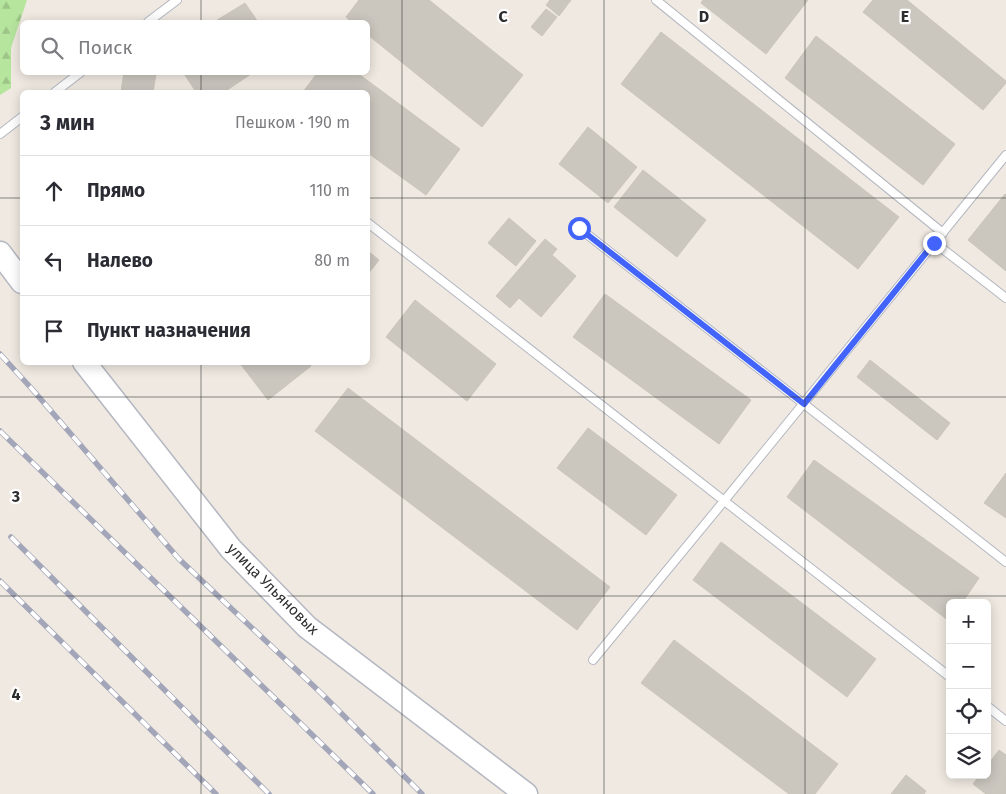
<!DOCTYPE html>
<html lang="ru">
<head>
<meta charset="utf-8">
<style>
  :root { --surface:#fff; --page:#f2f2f3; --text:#2b2b33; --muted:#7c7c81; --line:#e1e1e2 }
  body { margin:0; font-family:"Fira Sans",sans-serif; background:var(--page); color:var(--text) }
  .controls { position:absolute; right:15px; bottom:15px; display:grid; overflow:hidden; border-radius:8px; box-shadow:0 2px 12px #0003 }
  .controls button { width:45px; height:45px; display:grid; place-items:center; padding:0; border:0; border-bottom:1px solid var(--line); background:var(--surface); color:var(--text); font:25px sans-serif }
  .stop { position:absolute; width:15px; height:15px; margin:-11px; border:4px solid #4264fb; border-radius:50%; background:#fff }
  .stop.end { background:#4264fb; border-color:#fff; box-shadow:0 1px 5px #0008 }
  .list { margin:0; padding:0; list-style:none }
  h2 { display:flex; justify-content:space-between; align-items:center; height:65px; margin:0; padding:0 20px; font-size:21px }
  h2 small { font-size:16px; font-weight:400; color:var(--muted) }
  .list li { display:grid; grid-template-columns:32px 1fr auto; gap:15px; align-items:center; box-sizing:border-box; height:70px; padding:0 20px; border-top:1px solid var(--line) }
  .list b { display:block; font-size:19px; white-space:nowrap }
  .list em { font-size:16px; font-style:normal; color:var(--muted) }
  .icon { flex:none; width:28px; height:28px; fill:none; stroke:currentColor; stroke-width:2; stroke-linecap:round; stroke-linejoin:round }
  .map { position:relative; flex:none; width:1006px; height:794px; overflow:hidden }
  .search { position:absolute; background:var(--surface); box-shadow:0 2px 12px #0003; left:20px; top:20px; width:350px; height:55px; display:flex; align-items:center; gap:12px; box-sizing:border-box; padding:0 18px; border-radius:8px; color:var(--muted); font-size:19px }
  .panel { position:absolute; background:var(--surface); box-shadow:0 2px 12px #0003; left:20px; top:90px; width:350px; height:275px; border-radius:8px }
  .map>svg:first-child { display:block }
  .forest { fill:url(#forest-firs) }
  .building { fill:#cbc7bf; stroke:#cbc5ba }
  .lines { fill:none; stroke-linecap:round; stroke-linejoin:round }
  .lane-casing { stroke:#b4b7c1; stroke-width:10 }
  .secondary-casing { stroke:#b4b7c1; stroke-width:25 }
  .lane { stroke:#fff; stroke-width:8 }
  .secondary { stroke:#fff; stroke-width:22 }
  .rail-casing { stroke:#a3a6b8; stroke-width:5.5 }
  .rail { stroke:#fff; stroke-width:4; stroke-dasharray:11; stroke-linecap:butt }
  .route { stroke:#4264fb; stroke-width:6 }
  .grid { fill:none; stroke:#2e2e2e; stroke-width:1; stroke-opacity:0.55 }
  .labels { text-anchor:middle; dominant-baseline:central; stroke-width:4.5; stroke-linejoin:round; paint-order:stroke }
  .street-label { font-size:15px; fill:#2e2e2e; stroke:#fff }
  .grid-label { font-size:16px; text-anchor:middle; font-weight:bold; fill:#2e2e2e; stroke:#fff; stroke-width:4.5; stroke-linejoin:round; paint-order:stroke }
</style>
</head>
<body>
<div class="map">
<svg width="1006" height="794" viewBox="0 0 1006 794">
  <defs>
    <pattern id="forest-firs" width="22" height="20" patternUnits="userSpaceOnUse" patternTransform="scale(1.25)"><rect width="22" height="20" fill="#b6e59e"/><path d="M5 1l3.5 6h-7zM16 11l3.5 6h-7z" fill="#9dc588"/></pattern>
  </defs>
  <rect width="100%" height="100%" fill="#efe9e1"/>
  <path class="forest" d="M0 0H27L11 48V88L0 95Z"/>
  <g class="building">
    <path d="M359 0H429L523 75 482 127 368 35V22H352L346 17Z"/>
    <path d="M550 0H571L559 16 546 5Z"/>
    <path d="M703 0H808L766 54 701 3Z"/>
    <path d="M873 0H907L1006 81V83L983 110 863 12Z"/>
    <path d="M245 3 258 22H214Z"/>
    <path d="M546 9 557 17 542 36 531 27Z"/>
    <path d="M661 32 899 217 858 269 621 84Z"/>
    <path d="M816 36 955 144 923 185 785 78Z"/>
    <path d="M124 72 156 74 153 92H121Z"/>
    <path d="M183 72H254L224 92H196Z"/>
    <path d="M318 72H356L460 149 426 195 368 153V92H303Z"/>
    <path d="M588 127 637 167 608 203 559 164Z"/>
    <path d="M643 170 706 220 677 257 614 207Z"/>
    <path d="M1005 194 1006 195V271L968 240Z"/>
    <path d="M509 218 536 241 516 266 488 243Z"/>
    <path d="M545 239 557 249 552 255 576 276 541 317 519 298 510 308 496 296Z"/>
    <path d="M368 251 379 260 368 274Z"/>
    <path d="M605 294 751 400 719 444 573 337Z"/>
    <path d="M415 300 496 364 467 401 386 337Z"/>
    <path d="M870 360 950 423 937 440 857 377Z"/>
    <path d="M239 362H308L311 366 268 400Z"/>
    <path d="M348 388 610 587 577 630 315 431Z"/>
    <path d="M588 428 677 495 646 535 557 468Z"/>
    <path d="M814 460 979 578 962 603H950L949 621 787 497Z"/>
    <path d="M1006 473V518L984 503Z"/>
    <path d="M721 542 876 659 847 697 693 580Z"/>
    <path d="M674 640 838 764 815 794H789L641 683Z"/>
    <path d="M999 750 1006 755V794H986L973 784 980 775H987V766Z"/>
    <path d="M906 775 926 791 924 794H891Z"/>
  </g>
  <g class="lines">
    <g class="lane-casing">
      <g id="lane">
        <path d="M656 0 943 233"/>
        <path d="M148 22 177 0"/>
        <path d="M55 92 81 72"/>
        <path d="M0 134 22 117"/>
        <path d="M368 223 950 677"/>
        <path d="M579 228 1006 562"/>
        <path d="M935 243 1006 298"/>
        <path d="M593 660 724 501 1006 155"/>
        <path d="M987 706 1006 721"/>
      </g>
    </g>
    <g class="secondary-casing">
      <g id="secondary">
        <path d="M0 253 22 282"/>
        <path d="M84 362 231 549 307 627 526 794"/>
      </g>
    </g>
    <use href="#lane" class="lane"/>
    <use href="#secondary" class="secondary"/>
    <g class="rail-casing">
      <g id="rail">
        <path d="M0 354 32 389 179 559 321 693 422 794"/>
        <path d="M0 431 373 794"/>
        <path d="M11 537 269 794"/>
        <path d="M0 581 216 794"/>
      </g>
    </g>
    <use href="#rail" class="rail"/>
  </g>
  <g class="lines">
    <path class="route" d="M579 228 804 404 934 243"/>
  </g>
  <path class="grid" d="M201 0V22M402 0V794M604 0V794M805 0V794M201 72V92M0 198H22M368 198H1006M201 362V794M0 397H1006M0 596H1006"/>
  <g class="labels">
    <g class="street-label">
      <text transform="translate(273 589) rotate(45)">улица Ульяновых</text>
    </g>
  </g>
  <g class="grid-label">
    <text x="503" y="22">C</text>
    <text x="704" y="22">D</text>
    <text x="905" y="22">E</text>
    <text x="16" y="502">3</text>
    <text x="16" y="700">4</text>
  </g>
</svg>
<div class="controls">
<button>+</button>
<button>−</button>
<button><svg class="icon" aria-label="locate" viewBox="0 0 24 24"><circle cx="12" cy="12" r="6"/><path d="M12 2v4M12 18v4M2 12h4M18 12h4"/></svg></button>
<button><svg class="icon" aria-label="layers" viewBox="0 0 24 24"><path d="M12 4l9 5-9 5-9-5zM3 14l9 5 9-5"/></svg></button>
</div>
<div class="stop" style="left:579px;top:228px"></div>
<div class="stop end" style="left:934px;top:243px"></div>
<div class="search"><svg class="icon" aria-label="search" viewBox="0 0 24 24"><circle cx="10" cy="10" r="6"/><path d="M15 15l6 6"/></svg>Поиск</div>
<section class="panel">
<h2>3 мин<small>Пешком · 190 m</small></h2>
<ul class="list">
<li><svg class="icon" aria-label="ahead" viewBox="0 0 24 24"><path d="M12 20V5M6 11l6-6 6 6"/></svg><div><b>Прямо</b></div><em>110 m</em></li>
<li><svg class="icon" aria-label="left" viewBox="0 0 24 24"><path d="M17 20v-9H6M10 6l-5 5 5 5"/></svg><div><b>Налево</b></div><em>80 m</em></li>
<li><svg class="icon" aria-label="arrive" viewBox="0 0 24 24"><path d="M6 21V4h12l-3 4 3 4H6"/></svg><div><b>Пункт назначения</b></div></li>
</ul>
</section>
</div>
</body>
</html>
